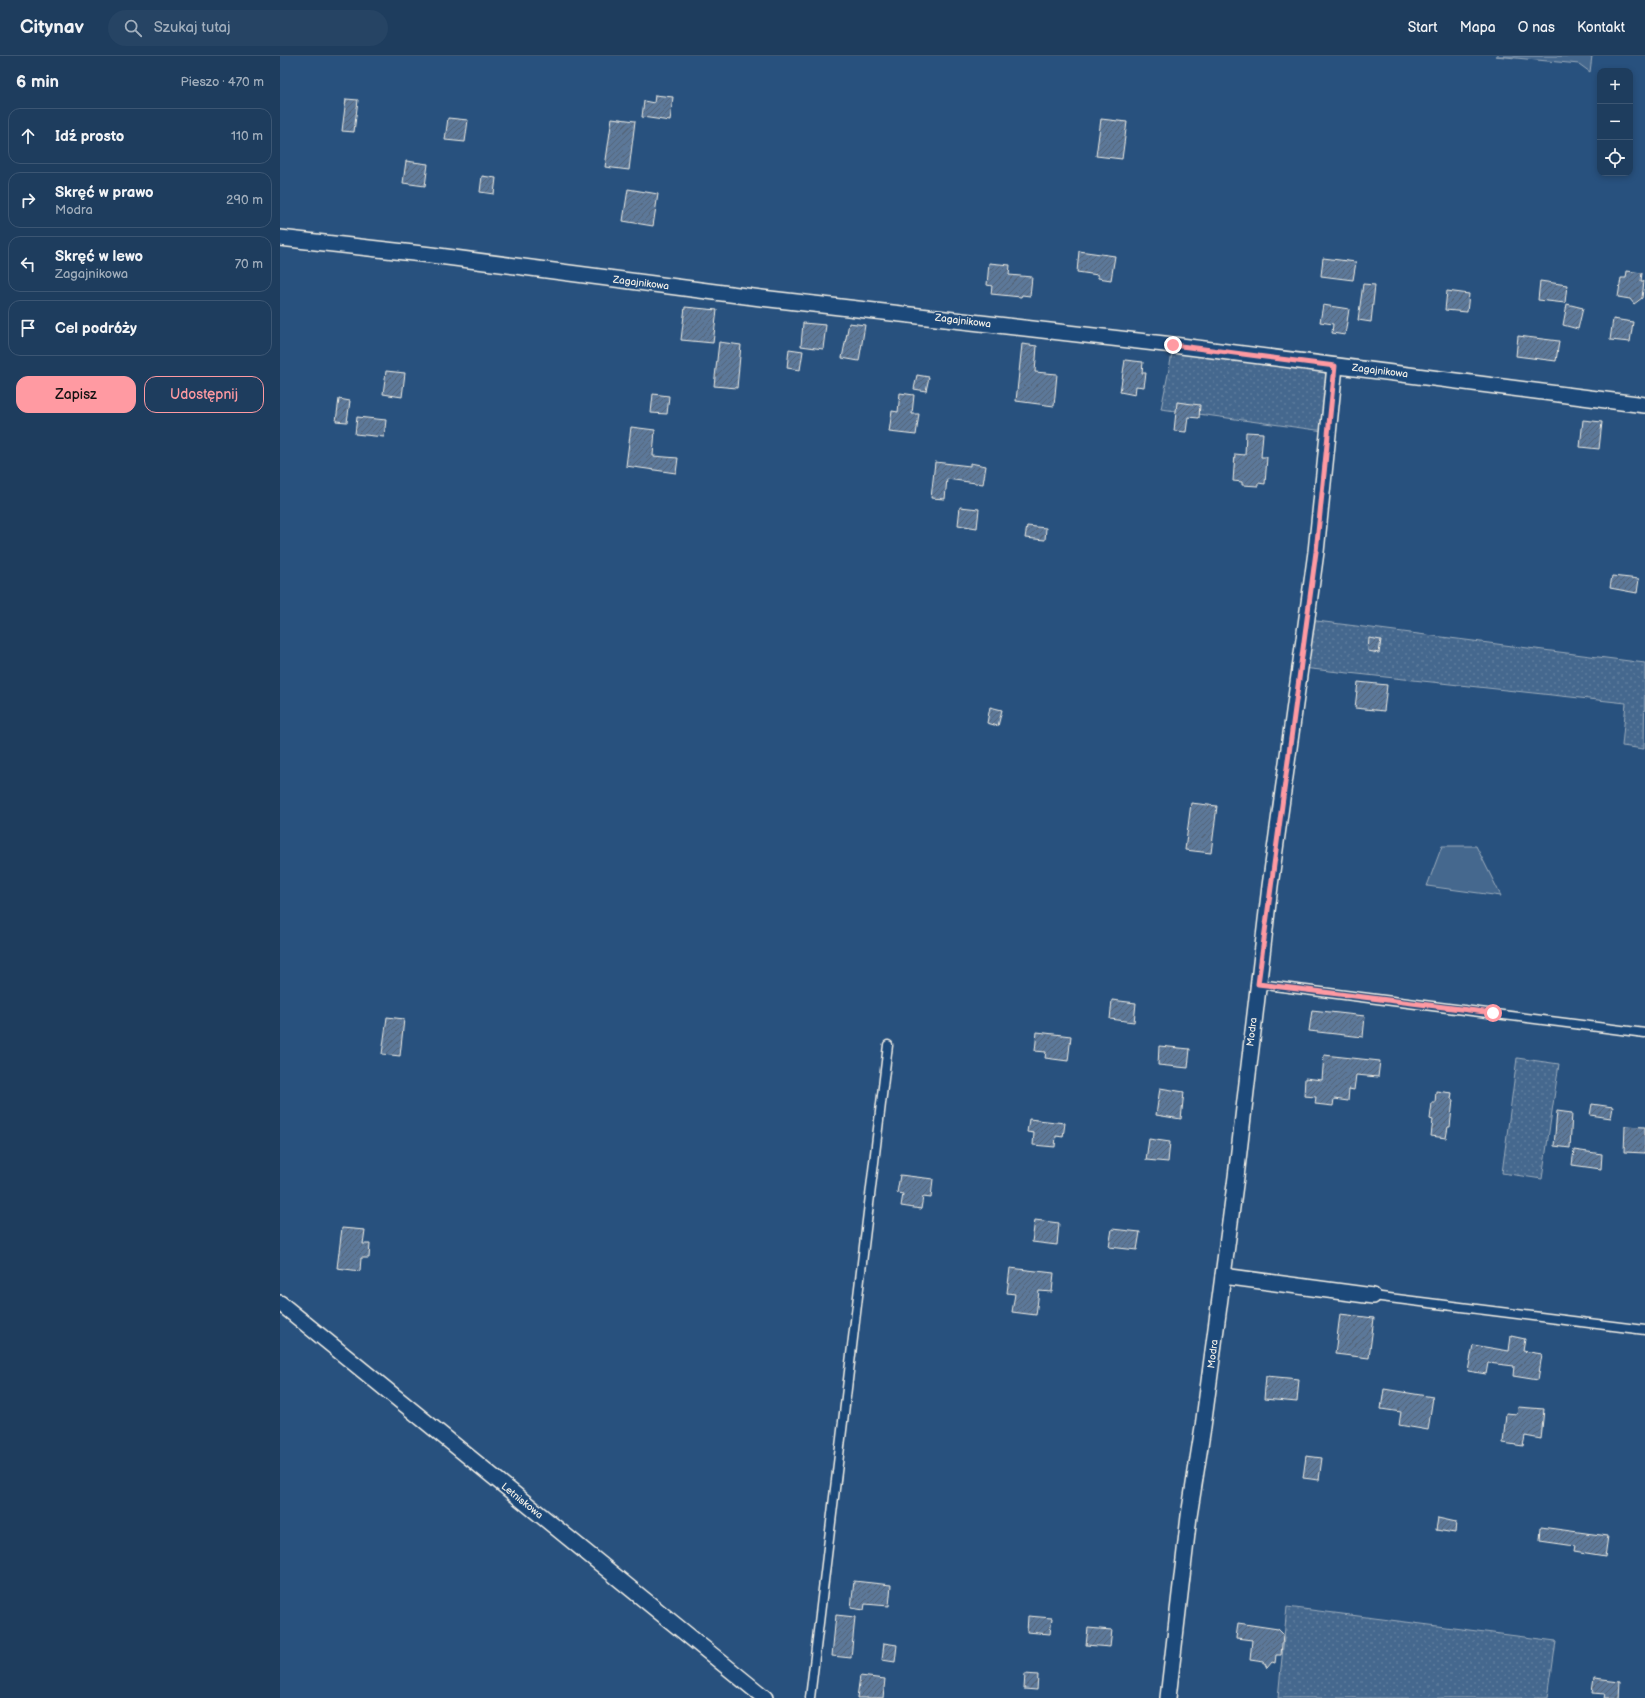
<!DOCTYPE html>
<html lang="pl">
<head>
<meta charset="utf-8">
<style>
  :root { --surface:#1e3d5e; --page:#264464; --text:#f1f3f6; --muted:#a1aebc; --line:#3c5673; --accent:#ff9aa2 }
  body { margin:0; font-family:"Balsamiq Sans",sans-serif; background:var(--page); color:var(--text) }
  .controls { position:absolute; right:12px; top:12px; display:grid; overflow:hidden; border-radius:8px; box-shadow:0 2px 6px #0003 }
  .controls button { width:36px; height:36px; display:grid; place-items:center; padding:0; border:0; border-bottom:1px solid var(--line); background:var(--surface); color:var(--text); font:20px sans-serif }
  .stop { position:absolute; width:12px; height:12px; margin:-9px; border:3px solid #ff9aa2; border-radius:50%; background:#fff }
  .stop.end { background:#ff9aa2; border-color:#fff; box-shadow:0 1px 4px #0008 }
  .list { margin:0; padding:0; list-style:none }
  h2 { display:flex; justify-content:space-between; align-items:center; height:52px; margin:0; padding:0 16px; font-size:17px }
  h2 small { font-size:13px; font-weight:400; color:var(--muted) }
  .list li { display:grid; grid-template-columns:26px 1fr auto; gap:12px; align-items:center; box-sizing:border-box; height:56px; margin:0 8px 8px; padding:0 8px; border:1px solid var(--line); border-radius:12px }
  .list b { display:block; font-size:15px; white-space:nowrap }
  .list p { margin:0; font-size:13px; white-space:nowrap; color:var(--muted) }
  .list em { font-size:13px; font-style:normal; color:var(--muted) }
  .actions { display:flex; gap:8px; padding:12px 16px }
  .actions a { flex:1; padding:9px 0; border:1px solid var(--accent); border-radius:12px; text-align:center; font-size:14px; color:var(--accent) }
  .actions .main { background:var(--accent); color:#111 }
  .icon { flex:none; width:22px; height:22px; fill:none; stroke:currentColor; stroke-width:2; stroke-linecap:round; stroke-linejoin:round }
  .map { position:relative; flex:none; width:1365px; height:1642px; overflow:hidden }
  header { display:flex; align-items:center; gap:24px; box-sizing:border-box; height:56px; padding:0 20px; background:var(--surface); border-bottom:1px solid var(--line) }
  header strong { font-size:19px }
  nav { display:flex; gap:22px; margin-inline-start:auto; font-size:14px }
  .search { width:280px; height:36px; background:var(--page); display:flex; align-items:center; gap:10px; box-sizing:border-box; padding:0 14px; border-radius:22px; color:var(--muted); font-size:15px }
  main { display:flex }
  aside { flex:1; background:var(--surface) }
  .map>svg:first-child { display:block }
  .grass { fill:#45688e; stroke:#9cacbb }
  .garden { fill:url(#garden-dots); stroke:#9cacbb }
  .building { fill:url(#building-hatch); stroke:#f4f1e8 }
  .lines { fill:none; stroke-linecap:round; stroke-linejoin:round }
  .service-casing { stroke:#f4f1e8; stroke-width:11 }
  .minor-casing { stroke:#f4f1e8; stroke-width:18 }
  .service { stroke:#1f4a7a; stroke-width:8 }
  .minor { stroke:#1f4a7a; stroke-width:15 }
  .route { stroke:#ff9aa2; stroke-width:5 }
  .labels { text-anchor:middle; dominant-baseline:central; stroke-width:3.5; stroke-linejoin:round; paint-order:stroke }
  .street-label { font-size:10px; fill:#f4f1e8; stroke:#1f4a7a }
</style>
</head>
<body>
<header>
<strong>Citynav</strong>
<div class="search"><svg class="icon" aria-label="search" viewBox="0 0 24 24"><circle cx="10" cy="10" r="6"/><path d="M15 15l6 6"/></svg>Szukaj tutaj</div>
<nav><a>Start</a><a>Mapa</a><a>O nas</a><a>Kontakt</a></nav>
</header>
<main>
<aside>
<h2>6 min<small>Pieszo · 470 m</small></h2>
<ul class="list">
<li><svg class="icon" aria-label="ahead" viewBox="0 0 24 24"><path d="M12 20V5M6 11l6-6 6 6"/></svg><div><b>Idź prosto</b></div><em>110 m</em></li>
<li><svg class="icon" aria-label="right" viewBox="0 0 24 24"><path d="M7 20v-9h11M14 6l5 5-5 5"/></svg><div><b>Skręć w prawo</b><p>Modra</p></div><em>290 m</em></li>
<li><svg class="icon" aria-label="left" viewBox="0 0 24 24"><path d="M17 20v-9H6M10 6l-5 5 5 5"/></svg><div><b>Skręć w lewo</b><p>Zagajnikowa</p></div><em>70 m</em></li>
<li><svg class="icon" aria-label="arrive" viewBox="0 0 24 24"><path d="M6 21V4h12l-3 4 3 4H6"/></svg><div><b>Cel podróży</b></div></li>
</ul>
<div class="actions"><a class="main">Zapisz</a><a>Udostępnij</a></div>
</aside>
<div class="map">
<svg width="1365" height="1642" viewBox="0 0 1365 1642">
  <defs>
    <pattern id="garden-dots" width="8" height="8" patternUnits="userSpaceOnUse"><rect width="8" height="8" fill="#45688e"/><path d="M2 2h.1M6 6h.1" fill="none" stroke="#607e9e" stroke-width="1.8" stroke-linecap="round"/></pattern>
    <pattern id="building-hatch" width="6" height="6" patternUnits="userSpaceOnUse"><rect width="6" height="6" fill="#5b7899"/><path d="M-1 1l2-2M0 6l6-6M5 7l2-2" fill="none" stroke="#536274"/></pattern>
  </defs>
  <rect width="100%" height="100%" fill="#28517e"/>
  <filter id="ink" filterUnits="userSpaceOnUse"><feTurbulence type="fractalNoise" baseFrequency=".025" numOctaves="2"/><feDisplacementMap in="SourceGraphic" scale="8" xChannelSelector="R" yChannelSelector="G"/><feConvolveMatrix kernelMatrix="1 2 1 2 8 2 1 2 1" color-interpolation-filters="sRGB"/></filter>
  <g filter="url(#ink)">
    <g class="grass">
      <path d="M1215 0H1312L1310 16 1299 8Z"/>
      <path d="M1162 790H1196L1221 840 1147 830Z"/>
    </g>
    <g class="garden">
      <path d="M893 293 1041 312 1048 322 1044 375 881 353Z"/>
      <path d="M1029 564 1365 607 1364 693 1342 690 1346 647 1022 612Z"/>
      <path d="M1237 1002 1279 1008 1262 1123 1222 1117Z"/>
      <path d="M1007 1551 1276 1585 1268 1642H998Z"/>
    </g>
    <g class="building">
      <path d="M375 39 393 41 390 65 362 61 364 45 374 47Z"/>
      <path d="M66 43 78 44 74 76 62 75Z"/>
      <path d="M168 62 188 64 185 86 165 84Z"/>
      <path d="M332 62 355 65 349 114 325 111Z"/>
      <path d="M821 63 847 66 842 103 816 100Z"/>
      <path d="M126 105 148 108 145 130 123 127Z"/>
      <path d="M202 120 216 122 214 138 200 136Z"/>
      <path d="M348 133 378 138 373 170 343 165Z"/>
      <path d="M799 195 835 200 831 224 818 222V219L797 216Z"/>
      <path d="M1043 202 1076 206 1073 224 1041 220Z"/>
      <path d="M709 207 730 209 729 219 752 221 750 240 742 239 741 241 711 238 712 230 707 229Z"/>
      <path d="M1347 215 1362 217 1361 225H1364L1362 242 1354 248 1350 243 1338 241 1341 222H1346Z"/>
      <path d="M1260 225 1287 229 1285 247 1258 244Z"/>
      <path d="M1083 228 1095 229 1091 266 1078 264Z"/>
      <path d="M1167 235 1189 238 1187 256 1165 254Z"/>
      <path d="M1287 248 1303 252 1298 273 1283 269Z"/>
      <path d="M1043 249 1069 253 1065 279 1052 277 1053 268 1040 266Z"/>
      <path d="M405 251 437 254 433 287 401 284Z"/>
      <path d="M1333 263 1353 266 1350 286 1330 284Z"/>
      <path d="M523 267 546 269 543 293 521 290Z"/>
      <path d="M569 267 585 269 579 305 562 302Z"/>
      <path d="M1238 280 1279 285 1276 305 1236 300Z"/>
      <path d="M439 286 461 289 457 332 434 330Z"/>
      <path d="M742 288 757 290 755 316 777 318 774 350 736 345Z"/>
      <path d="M509 293 523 295 520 314 507 312Z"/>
      <path d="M845 304 863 306 862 317H866L864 331 856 330 855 339 840 336Z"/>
      <path d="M106 315 125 317 122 341 103 338Z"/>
      <path d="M637 319 649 321 646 335 634 333Z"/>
      <path d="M620 337 634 339 632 358H639L636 379 609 376 612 355 618 356Z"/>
      <path d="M373 338 389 340 387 358 371 357Z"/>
      <path d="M59 343 70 345 67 366 56 365Z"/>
      <path d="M897 346 920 349 919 362 908 361 906 376 894 375Z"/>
      <path d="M77 361 106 364 104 381 75 378Z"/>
      <path d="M1303 364 1322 366 1319 393 1300 391Z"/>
      <path d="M351 371 375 374 373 400 398 402 396 417 346 410Z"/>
      <path d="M966 376 983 377 981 401H987L985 428 978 427V430L962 429V426L953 425 955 398 965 399Z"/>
      <path d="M655 406 690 410V407L706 410 703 428 667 423 665 443 651 442Z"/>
      <path d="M680 451 699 453 697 472 678 469Z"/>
      <path d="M747 470 766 472 765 484 745 482Z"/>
      <path d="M1332 520 1359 523 1357 537 1330 532Z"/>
      <path d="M1089 582 1101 584 1099 597 1088 595Z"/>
      <path d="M1078 626 1107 629 1104 655 1075 652Z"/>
      <path d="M710 651 722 654 718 670 707 667Z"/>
      <path d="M911 747 937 750 931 797 905 794Z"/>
      <path d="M832 944 856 947 854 966 830 963Z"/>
      <path d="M1032 954 1085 960 1083 981 1029 975Z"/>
      <path d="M107 961 124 963 120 1000 102 998Z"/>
      <path d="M757 976 791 980 788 1005 765 1002 766 996 755 995Z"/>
      <path d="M879 990 910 993 908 1012 878 1009Z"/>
      <path d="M1044 999 1100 1005 1098 1021 1076 1019 1074 1034 1069 1033 1068 1045 1054 1043 1053 1050 1035 1048 1036 1041 1024 1040 1025 1022 1042 1024Z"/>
      <path d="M880 1032 904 1036 901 1063 876 1059Z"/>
      <path d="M1156 1035 1172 1037 1171 1043 1173 1044 1170 1071H1168L1166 1082 1151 1080 1153 1064 1150 1063 1152 1047H1155Z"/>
      <path d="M1312 1048 1333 1051 1331 1062 1310 1059Z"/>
      <path d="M1277 1055 1292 1057 1290 1092 1274 1090Z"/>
      <path d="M749 1063 785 1067 783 1081 776 1080 775 1091 753 1089 754 1077 747 1076Z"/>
      <path d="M1345 1070 1365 1071V1097L1344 1096Z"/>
      <path d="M869 1083 890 1086 888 1106 866 1104Z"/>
      <path d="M1294 1094 1322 1098 1321 1113 1292 1109Z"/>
      <path d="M620 1119 653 1123 651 1142 643 1141 641 1153 621 1150 623 1138 617 1137Z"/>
      <path d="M755 1164 779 1167 777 1189 752 1186Z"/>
      <path d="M62 1172 85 1174 83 1188H90L89 1202H81L80 1215 57 1212Z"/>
      <path d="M832 1173 860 1176 857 1194 829 1191Z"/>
      <path d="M730 1212 774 1217 772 1236 759 1235 756 1259 732 1256 735 1238 727 1237Z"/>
      <path d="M1060 1258 1094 1262 1089 1302 1055 1298Z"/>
      <path d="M1231 1280 1245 1283 1243 1295 1262 1298 1258 1324 1233 1320 1234 1310 1208 1307 1206 1318 1188 1315 1193 1289 1229 1295Z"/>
      <path d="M986 1320 1019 1323 1017 1346 984 1343Z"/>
      <path d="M1104 1333 1153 1341 1148 1374 1119 1369 1121 1356 1101 1353Z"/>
      <path d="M1238 1351 1264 1353 1261 1383 1245 1380 1243 1390 1223 1387 1226 1357 1237 1358Z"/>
      <path d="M1026 1400 1042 1402 1039 1424 1023 1422Z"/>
      <path d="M1158 1462 1176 1466 1175 1477 1156 1474Z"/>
      <path d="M1261 1471 1328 1480 1325 1501 1294 1496 1295 1490 1260 1485Z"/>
      <path d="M574 1525 611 1529 609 1550 585 1548 584 1554 571 1552Z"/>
      <path d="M556 1559 575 1561 571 1602 552 1600Z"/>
      <path d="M748 1560 772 1562 770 1578 747 1576Z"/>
      <path d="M958 1567 998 1573 1003 1578 1001 1599H996L995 1607 992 1606 987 1612 984 1606 970 1604 972 1584 956 1582Z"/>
      <path d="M808 1572 832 1574 830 1591 806 1589Z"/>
      <path d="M604 1587 617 1589 615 1606 602 1604Z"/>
      <path d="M745 1618 758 1619 757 1634 744 1633Z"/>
      <path d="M580 1620 605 1623 603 1642H577Z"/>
      <path d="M1314 1623 1340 1626 1339 1642H1324L1325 1638 1312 1637Z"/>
    </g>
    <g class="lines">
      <g class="service-casing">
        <g id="service">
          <path d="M978 928 1365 977"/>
          <path d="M1093 1240 1365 1274"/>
          <path d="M530 1642 608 989"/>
        </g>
      </g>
      <g class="minor-casing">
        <g id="minor">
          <path d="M0 182 151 199 481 242 893 289 1365 349"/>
          <path d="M943 1220 1093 1240"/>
          <path d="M0 1247 485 1642"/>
          <path d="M888 1642 909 1460 923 1371 956 1121 990 830 1036 496 1055 310"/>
        </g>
      </g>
      <use href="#service" class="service"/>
      <use href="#minor" class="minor"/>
    </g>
  </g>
  <g class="lines" filter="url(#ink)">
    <path class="route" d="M893 289 1055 310 1036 496 978 928 1213 957"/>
  </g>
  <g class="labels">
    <g class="street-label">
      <text transform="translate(361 227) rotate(7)">Zagajnikowa</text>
      <text transform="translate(683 265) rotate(7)">Zagajnikowa</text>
      <text transform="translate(1100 315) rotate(7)">Zagajnikowa</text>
      <text transform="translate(972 976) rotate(-83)">Modra</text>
      <text transform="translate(933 1298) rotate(-83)">Modra</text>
      <text transform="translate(242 1445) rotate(39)">Letniskowa</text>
    </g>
  </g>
</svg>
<div class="controls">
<button>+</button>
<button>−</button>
<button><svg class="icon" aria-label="locate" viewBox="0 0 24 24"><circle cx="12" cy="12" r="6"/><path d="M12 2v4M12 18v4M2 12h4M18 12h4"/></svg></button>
</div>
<div class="stop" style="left:1213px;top:957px"></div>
<div class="stop end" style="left:893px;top:289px"></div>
</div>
</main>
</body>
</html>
